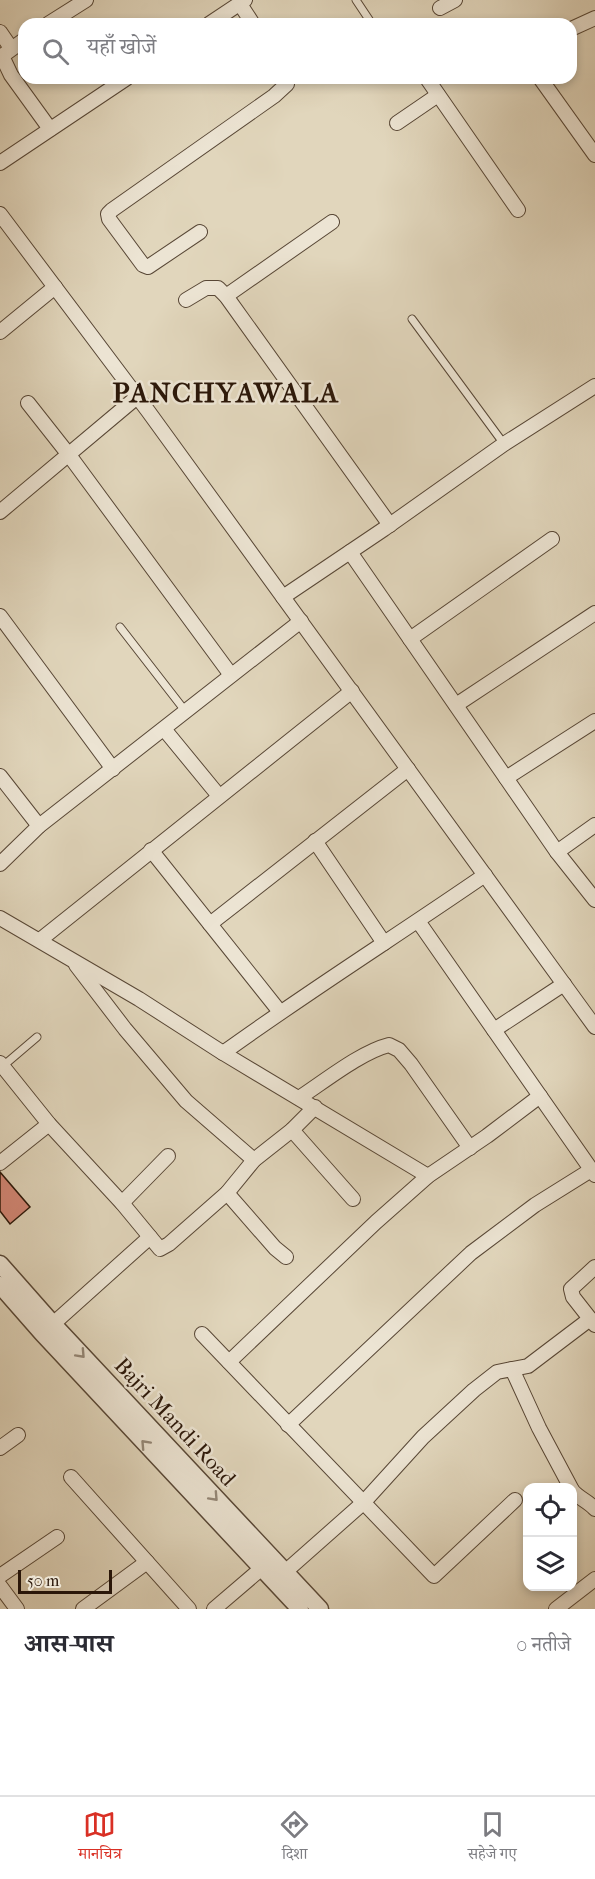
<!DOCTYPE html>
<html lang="hi">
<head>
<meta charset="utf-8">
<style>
  :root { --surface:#fff; --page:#f7f7f7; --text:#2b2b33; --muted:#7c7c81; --line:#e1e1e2; --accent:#d93025 }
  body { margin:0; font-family:"IM FELL French Canon","Noto Serif Devanagari",serif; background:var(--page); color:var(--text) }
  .controls { position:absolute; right:18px; bottom:18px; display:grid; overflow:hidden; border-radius:12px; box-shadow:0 3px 9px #0003 }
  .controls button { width:54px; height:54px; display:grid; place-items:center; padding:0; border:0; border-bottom:2px solid var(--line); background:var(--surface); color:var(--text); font:30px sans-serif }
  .scale { position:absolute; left:18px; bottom:15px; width:94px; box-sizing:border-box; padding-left:6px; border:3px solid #2b1709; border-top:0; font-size:16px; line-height:21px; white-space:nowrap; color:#2b1709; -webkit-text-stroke:4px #ece4d3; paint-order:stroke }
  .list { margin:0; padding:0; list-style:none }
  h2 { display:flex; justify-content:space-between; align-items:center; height:78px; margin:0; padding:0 24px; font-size:26px }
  h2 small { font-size:20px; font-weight:400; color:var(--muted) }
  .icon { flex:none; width:33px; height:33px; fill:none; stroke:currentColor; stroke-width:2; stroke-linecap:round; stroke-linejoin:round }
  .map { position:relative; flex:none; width:595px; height:1609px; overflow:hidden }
  .search { position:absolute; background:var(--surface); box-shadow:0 3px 9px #0003; left:18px; right:18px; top:18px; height:66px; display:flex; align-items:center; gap:15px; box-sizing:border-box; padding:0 21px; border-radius:18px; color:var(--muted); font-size:22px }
  .sheet { height:186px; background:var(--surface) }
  nav { display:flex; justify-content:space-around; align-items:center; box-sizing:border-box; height:84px; border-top:2px solid var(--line); background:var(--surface); font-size:16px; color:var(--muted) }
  nav a { display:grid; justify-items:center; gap:3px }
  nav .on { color:var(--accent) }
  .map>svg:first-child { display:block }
  .building { fill:#d48877; stroke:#2b1709; stroke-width:1.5 }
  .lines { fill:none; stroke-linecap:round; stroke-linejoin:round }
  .service-casing { stroke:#584736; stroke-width:9 }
  .minor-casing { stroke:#584736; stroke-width:16 }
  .tertiary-casing { stroke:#584736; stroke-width:19 }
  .service { stroke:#ece4d3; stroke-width:7 }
  .minor { stroke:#ece4d3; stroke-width:14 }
  .tertiary { stroke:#ece4d3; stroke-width:16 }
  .oneway { stroke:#958878 }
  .labels { text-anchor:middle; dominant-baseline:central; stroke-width:5; stroke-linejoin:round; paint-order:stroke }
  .street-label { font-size:22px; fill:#2b1709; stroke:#ece4d3 }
  .district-label { font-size:28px; font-weight:bold; letter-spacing:1.5px; fill:#2b1709; stroke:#ece4d3 }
</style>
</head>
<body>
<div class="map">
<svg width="595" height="1609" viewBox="0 0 595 1609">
  <rect width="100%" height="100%" fill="#e1d6bc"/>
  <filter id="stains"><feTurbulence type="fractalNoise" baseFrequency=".00333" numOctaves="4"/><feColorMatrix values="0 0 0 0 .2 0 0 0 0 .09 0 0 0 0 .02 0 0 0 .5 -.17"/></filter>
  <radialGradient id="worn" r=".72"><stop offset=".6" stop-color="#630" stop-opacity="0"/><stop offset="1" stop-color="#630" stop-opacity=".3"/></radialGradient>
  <path class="building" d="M0 1172 30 1207 10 1224 0 1211Z"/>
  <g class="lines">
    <g class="service-casing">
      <g id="service">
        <path d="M356 0 372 24"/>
        <path d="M412 319 504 444"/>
        <path d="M120 627 186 712"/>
        <path d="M3 1066 37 1037"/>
      </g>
    </g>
    <g class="minor-casing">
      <g id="minor">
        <path d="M240 4 253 24"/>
        <path d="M440 8 455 0"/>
        <path d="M48 24 86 0"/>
        <path d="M209 24 245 0"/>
        <path d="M571 29 595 18"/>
        <path d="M0 32 11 48"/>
        <path d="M24 40 2 56 11 75 50 129"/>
        <path d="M431 78 428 80 518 210"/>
        <path d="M540 78 595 155"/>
        <path d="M397 123 438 95"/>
        <path d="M0 163 127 78"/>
        <path d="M0 214 148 411 595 1027"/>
        <path d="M200 232 148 267 143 265 109 219 108 214 112 210 274 96 287 84 286 78"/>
        <path d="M226 296 332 222"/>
        <path d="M186 300 206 288H218L226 296 390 525"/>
        <path d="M0 332 55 287"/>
        <path d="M28 403 69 455 231 675"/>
        <path d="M0 512 137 397"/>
        <path d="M350 552 506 778 557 852 595 900"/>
        <path d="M283 597 384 529 504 444 595 386"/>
        <path d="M0 616 113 769"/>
        <path d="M410 639 552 539"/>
        <path d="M456 705 595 613"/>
        <path d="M164 729 219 796"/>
        <path d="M0 776 39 826"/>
        <path d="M506 778 595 721"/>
        <path d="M315 841 384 943"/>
        <path d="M151 850 280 1012"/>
        <path d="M557 852 595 825"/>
        <path d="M0 864 39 826 301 621"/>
        <path d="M0 918 139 999 223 1053 428 1176"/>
        <path d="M418 921 595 1175"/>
        <path d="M210 924 408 769"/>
        <path d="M40 940 352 691"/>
        <path d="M76 965 125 1029 186 1101 254 1160"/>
        <path d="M494 1030 564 984"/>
        <path d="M223 1053C309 991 398 935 485 875"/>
        <path d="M0 1063 49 1124 122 1203 160 1249 169 1244 227 1193 254 1160 292 1130 315 1107"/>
        <path d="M299 1098C325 1081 361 1052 389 1045L399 1050 411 1064 470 1148"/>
        <path d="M292 1130 353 1199"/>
        <path d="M0 1163 49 1124"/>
        <path d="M227 1193 275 1248 286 1257"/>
        <path d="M122 1203 168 1156"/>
        <path d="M53 1324 150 1237"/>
        <path d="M595 1325 573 1297 571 1289 595 1267"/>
        <path d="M202 1334 434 1576 515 1500"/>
        <path d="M229 1362 376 1222 428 1176 487 1136 540 1096"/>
        <path d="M512 1369 539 1428 571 1488"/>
        <path d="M288 1425 471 1253 535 1205 591 1170"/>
        <path d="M0 1448 18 1435"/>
        <path d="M71 1477 189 1609"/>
        <path d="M572 1490C578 1498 588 1501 595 1509"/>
        <path d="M0 1576 57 1537"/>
        <path d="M0 1586 17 1609"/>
        <path d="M83 1609 147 1562"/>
        <path d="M214 1609 262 1568 285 1572 363 1503 423 1437 474 1390 497 1372 528 1366 590 1319"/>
        <path d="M556 1609 595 1579"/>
      </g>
    </g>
    <g class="tertiary-casing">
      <g id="tertiary">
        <path d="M0 1264 53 1324 320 1609"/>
        <path d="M0 1285 42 1333 300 1609"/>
      </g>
    </g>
    <use href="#service" class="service"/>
    <use href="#minor" class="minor"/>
    <use href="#tertiary" class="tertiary"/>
  </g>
  <defs><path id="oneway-chevron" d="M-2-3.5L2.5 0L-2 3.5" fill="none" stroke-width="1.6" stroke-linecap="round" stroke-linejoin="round" transform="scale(1.5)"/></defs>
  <g class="oneway">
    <use href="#oneway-chevron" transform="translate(81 1354) rotate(47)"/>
    <use href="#oneway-chevron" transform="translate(145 1444) rotate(-133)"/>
    <use href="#oneway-chevron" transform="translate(214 1497) rotate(47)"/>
  </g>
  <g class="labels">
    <g class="street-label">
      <text transform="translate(175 1422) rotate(47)">Bajri Mandi Road</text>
    </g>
    <g class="district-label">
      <text x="226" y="392">PANCHYAWALA</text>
    </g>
  </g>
  <rect width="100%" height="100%" filter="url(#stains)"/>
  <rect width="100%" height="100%" fill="url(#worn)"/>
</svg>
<div class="controls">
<button><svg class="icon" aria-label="locate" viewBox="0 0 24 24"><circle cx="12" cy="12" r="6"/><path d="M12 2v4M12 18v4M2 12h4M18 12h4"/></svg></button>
<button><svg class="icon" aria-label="layers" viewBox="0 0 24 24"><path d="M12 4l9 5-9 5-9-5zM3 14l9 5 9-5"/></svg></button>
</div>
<div class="scale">50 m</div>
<div class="search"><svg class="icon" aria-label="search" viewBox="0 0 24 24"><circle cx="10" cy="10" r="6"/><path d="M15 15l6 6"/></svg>यहाँ खोजें</div>
</div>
<section class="sheet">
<h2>आस-पास<small>0 नतीजे</small></h2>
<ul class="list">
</ul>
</section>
<nav>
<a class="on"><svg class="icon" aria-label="map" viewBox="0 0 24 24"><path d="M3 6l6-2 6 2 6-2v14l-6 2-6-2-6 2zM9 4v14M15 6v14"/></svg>मानचित्र</a>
<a><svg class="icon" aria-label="directions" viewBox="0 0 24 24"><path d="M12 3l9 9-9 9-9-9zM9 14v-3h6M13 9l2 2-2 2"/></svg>दिशा</a>
<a><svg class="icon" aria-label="saved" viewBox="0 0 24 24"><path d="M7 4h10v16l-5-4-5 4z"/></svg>सहेजे गए</a>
</nav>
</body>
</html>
